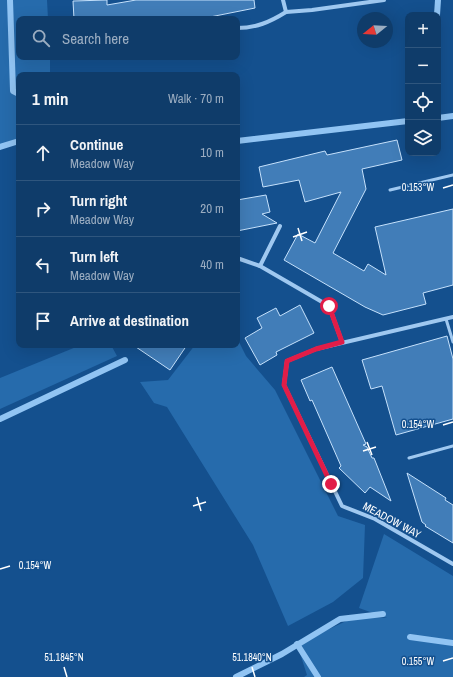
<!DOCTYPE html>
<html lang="en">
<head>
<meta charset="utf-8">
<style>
  :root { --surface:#0f3c6a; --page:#1d4772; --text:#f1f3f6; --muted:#9badc1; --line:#2f567e }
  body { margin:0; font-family:"Archivo Narrow",sans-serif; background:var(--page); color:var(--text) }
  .controls { position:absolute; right:12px; top:12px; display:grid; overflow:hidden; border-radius:8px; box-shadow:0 4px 16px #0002 }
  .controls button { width:36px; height:36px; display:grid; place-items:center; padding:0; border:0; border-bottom:1px solid var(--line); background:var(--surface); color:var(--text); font:20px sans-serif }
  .compass { position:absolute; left:357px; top:12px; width:36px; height:36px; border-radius:50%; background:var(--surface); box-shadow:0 4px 16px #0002; rotate:252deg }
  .stop { position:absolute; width:12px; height:12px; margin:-9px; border:3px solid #e11d48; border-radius:50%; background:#fff }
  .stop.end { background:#e11d48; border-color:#fff; box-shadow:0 1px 4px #0008 }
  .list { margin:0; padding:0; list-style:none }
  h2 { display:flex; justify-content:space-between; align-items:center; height:52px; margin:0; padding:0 16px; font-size:17px }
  h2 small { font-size:13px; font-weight:400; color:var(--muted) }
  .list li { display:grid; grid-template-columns:26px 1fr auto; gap:12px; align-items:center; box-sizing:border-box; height:56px; padding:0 16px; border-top:1px solid var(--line) }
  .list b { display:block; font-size:15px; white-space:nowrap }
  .list p { margin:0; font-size:13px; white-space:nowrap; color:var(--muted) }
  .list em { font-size:13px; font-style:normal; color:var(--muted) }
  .icon { flex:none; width:22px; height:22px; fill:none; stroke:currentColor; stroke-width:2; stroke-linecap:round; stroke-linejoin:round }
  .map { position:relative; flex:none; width:453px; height:677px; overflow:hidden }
  .search { position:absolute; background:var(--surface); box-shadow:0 4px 16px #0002; left:16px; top:16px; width:224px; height:44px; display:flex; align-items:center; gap:10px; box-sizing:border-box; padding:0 14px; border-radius:8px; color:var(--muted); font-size:15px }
  .panel { position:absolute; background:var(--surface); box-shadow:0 4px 16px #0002; left:16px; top:72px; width:224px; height:276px; border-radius:8px }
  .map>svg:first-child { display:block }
  .green { fill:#266bac }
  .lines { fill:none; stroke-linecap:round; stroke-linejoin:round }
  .stream { stroke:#91c4f3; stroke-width:6 }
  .building { fill:#417db8; stroke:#c5e1fc }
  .lane { stroke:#9fc8f0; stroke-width:3 }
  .street { stroke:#9fc8f0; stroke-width:4 }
  .route { stroke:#e11d48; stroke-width:5 }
  .ticks { fill:none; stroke:#fff; stroke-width:1.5 }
  .labels { text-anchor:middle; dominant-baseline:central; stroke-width:3; stroke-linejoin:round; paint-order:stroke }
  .street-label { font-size:11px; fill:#fff; stroke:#14508e }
  .ticks-label { font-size:10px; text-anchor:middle; fill:#fff; stroke:#14508e; stroke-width:3; stroke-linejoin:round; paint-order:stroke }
</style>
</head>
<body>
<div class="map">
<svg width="453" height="677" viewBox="0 0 453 677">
  <rect width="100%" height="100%" fill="#14508e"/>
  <g class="green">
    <path d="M0 0H47L48 19H19V57H50V75H19V141L0 147Z"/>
    <path d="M237 338 246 356 275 390 338 516 365 525 363 578 333 602 288 626 253 545 167 407 154 403 140 382 168 380 195 345H237Z"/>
    <path d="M81 345H111L117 356 0 409V378Z"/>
    <path d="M384 534 453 576V677H304L307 675 297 644 357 616 387 618 359 608Z"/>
  </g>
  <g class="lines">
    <g class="stream">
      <path d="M10 0 13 91 19 94"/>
      <path d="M437 15 438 0"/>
      <path d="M438 118 453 116"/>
      <path d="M237 141 408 121"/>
      <path d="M0 147 19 141"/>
      <path d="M0 419 125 360"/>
      <path d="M410 637 453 643"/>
      <path d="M297 644 318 677"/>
      <path d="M236 677 282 654 340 619 383 614"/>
    </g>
  </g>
  <g class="building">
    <path d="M107 0V5L136 0H254L255 8 200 19H74L73 1Z"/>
    <path d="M397 140 402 160 362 169 366 189 333 253 364 271 368 264 386 275 375 227 453 209V285L423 293 426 304 383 315 365 307 284 260 298 234 315 243 341 192 305 202 299 180 263 187 259 167 325 151 327 155Z"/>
    <path d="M266 195 270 212 262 214 277 223 237 231V200Z"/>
    <path d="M300 305 314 333 276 352 277 355 260 365 245 338 262 328 257 318 276 308 280 316Z"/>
    <path d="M447 336 453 359V419L396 435 382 386 371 389 362 360Z"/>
    <path d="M133 345H187L170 370Z"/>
    <path d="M332 367 366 444 363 445 367 447 372 458H374L391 501 370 487 365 493 339 468 341 466 312 400 310 401 301 380Z"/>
    <path d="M407 473 446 498 445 500 453 505V543L425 526 426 525 422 522Z"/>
  </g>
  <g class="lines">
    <g class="lane">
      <path d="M390 190 453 175"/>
      <path d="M446 319 453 342"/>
      <path d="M409 458 453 446"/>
    </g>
    <g class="street">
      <path d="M283 0 286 12 312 10 384 0"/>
      <path d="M237 28C256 28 270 22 286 12"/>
      <path d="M237 258 260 266 329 306 342 342"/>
      <path d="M260 266 280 226"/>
      <path d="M453 317 316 349 287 361 284 385 342 506 375 519 453 564"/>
    </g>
  </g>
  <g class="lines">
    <path class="route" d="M329 306 342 342 316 349 287 361 284 385 331 484"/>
  </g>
  <path class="ticks" d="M443 188 453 185M298 228 302 241M293 237 307 232M443 425 453 422M367 442 372 455M363 451 376 447M197 497 201 511M193 506 206 502M0 569 10 566M443 661 453 658M64 667 67 677M252 667 255 677"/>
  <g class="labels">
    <g class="street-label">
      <text transform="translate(392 520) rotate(28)">MEADOW WAY</text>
    </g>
  </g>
  <g class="ticks-label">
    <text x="418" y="191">0.153°W</text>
    <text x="418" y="428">0.154°W</text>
    <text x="35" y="569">0.154°W</text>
    <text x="64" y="661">51.1845°N</text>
    <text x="252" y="661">51.1840°N</text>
    <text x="418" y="665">0.155°W</text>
  </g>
</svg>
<div class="controls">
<button>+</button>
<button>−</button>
<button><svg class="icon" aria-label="locate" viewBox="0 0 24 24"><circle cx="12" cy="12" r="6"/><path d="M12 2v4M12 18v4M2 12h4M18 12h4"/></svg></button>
<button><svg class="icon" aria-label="layers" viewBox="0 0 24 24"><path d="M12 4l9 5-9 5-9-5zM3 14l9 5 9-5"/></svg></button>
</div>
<svg class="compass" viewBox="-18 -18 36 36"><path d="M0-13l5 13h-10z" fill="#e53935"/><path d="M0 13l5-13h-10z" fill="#9badc1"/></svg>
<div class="stop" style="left:329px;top:306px"></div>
<div class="stop end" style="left:331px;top:484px"></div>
<div class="search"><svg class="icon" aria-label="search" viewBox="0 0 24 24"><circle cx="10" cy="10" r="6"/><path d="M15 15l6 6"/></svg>Search here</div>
<section class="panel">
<h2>1 min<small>Walk · 70 m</small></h2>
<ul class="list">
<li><svg class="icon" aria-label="ahead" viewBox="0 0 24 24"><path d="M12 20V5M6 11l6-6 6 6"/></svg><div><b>Continue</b><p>Meadow Way</p></div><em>10 m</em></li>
<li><svg class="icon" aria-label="right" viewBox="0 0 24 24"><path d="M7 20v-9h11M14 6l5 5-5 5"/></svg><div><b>Turn right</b><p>Meadow Way</p></div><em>20 m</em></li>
<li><svg class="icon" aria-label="left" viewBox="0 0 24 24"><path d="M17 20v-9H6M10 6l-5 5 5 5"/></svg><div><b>Turn left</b><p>Meadow Way</p></div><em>40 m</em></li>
<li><svg class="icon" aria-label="arrive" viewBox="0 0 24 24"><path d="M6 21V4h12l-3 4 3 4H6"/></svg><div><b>Arrive at destination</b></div></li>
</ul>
</section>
</div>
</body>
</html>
